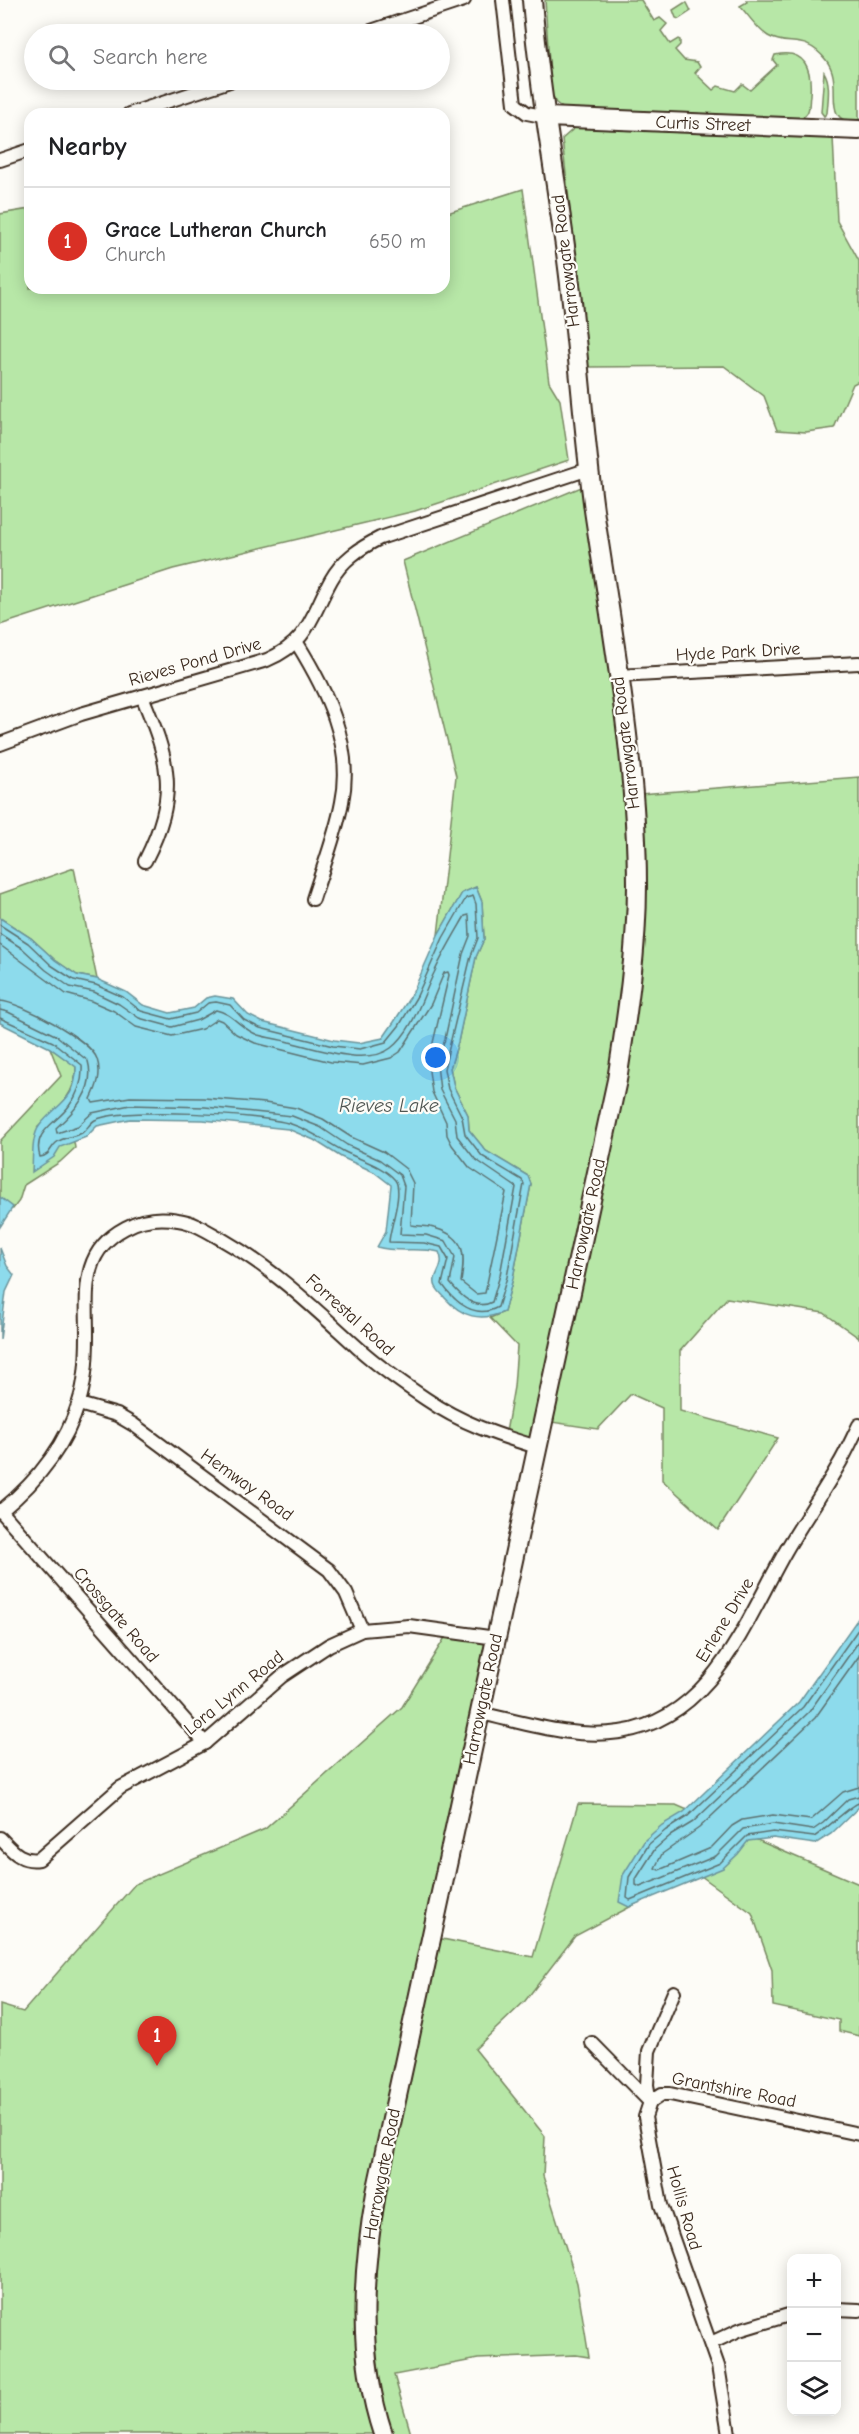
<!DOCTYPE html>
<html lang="en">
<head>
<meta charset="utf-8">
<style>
  :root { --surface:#fff; --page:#f6f6f6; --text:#202124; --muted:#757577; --line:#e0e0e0; --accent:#d93025 }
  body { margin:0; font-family:"Comic Neue",sans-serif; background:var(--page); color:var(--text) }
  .controls { position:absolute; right:18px; bottom:18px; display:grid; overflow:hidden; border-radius:12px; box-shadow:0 3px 15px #0003 }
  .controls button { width:54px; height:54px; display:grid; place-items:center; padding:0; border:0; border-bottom:2px solid var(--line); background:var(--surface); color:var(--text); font:30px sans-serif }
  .you { position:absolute; left:436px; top:1058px; width:21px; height:21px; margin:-15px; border:4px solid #fff; border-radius:50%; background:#1a73e8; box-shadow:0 0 0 9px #1a73e833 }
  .badge { display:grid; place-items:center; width:39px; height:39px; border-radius:50%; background:var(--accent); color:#fff; font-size:20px; font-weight:700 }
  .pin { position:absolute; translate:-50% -50px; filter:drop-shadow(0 2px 3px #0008) }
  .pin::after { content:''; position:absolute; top:32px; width:21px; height:18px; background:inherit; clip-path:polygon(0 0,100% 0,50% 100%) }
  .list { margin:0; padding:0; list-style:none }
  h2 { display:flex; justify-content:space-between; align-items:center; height:78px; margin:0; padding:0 24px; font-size:26px }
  h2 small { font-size:20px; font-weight:400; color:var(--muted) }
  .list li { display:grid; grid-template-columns:39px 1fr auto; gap:18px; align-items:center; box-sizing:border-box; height:108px; padding:0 24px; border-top:2px solid var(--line) }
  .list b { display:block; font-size:22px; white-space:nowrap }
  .list p { margin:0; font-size:20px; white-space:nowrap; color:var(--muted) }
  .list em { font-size:20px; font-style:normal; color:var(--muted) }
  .icon { flex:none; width:33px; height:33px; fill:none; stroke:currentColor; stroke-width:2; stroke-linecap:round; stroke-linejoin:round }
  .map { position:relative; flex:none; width:859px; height:2434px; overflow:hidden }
  .search { position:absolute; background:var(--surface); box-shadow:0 3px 15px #0003; left:24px; top:24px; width:426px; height:66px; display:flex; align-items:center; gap:15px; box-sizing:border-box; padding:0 21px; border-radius:33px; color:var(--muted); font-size:22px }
  .panel { position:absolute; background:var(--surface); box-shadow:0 3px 15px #0003; left:24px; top:108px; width:426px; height:186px; border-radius:18px }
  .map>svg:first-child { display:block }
  .green { fill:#b7e7a7; stroke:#798862; stroke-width:1.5 }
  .water { fill:#8ddbec; stroke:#6c949a; stroke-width:1.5 }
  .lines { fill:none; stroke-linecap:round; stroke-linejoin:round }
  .shore { stroke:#5c7170; stroke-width:1.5 }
  .street-casing { stroke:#3b2a1e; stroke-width:16 }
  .secondary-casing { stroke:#3b2a1e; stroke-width:22 }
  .street { stroke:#fdfcf7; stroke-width:12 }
  .secondary { stroke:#fdfcf7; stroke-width:18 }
  .labels { text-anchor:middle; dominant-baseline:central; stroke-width:4.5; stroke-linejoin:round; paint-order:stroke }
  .street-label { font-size:18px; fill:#3b2a1e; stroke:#fdfcf7 }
  .water-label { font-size:20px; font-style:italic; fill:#505652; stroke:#fdfcf7 }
</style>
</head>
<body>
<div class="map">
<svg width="859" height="2434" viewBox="0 0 859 2434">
  <rect width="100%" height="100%" fill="#fdfcf7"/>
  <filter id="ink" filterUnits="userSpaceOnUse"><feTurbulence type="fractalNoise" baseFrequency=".0167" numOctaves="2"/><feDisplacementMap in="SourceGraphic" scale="12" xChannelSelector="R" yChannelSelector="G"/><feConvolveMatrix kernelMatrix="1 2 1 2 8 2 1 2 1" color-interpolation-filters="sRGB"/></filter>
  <g filter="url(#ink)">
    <g class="green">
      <path d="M545 0H641L654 21 660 18 667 24 661 31 670 44 678 39 680 40V45L675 50 684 60 697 62 700 67 695 73 713 90 718 86 735 91 742 84 750 90 777 65 773 60 775 55C806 48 812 70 810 95 809 101 810 109 807 113 804 118 799 118 794 119L564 109 556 103 551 94Z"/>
      <path d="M746 0H859V123C817 122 846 85 826 60 805 33 788 48 768 36 758 30 748 15 740 6L747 2Z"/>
      <path d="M684 3H687L691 11 679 19 676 18 673 10Z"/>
      <path d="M824 72C831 83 828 100 827 113L824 116 821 112Z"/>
      <path d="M579 124 833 137 837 221 859 261V381L853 384 834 428 806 432 777 430 764 396 724 366 588 367 562 139Z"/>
      <path d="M523 189 549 382 560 400 569 460 415 511 173 569 0 625V214L30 209V288H444V214Z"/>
      <path d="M591 483 630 775 633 960 537 1447 505 1438 514 1387 517 1346 490 1318 504 1312 513 1278 531 1184 528 1176 486 1151 469 1130 468 1115 454 1087 450 1068 458 1042 476 957 484 939 482 902 476 887 462 893 438 935 456 776 403 561Z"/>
      <path d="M859 777V1338L824 1313 727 1298 680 1351V1411L778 1438 718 1530 662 1480V1408L631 1394 598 1429 551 1422 608 1157 640 794Z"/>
      <path d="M74 868 97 979 77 975 55 960 31 938 0 918V894Z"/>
      <path d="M50 1048 76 1066C77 1094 57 1110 38 1127L73 1136 75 1148 60 1162 24 1185 19 1201 13 1209 0 1207V1141L61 1076Z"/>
      <path d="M449 1631 496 1638 365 2283 383 2434H0V2005L23 2012 135 1884 265 1829 402 1707Z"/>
      <path d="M578 1804 676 1805 859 1884V2036L839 2031V2020L773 2006 772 1970 752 1913 701 1876 645 1899 575 1936 525 2001 475 2049 545 2136 543 2176 577 2283 589 2357 576 2355 478 2359 394 2375 411 2434H390L383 2416 369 2309 384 2192 437 1938 533 1957Z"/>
    </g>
    <g class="water">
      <path d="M476 887 482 902 484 939 476 957 458 1042 450 1068 454 1087 468 1115 469 1130 486 1151 528 1176 531 1184 513 1278 504 1312C480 1322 462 1317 445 1298 443 1295 438 1291 436 1287 430 1275 447 1268 439 1252 418 1247 397 1253 377 1247L386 1231 391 1185 374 1172 341 1157 314 1140 288 1129 203 1120 130 1119 97 1126 86 1137 60 1147 54 1157 32 1172C33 1159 31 1136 40 1125 56 1104 77 1100 76 1067L50 1048 0 1023V918L31 938 55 960 77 975 97 979 126 992 143 1005 170 1013 194 1008 206 998 215 996 233 999 248 1015 262 1022 334 1040 359 1043 383 1038 394 1022 412 994 438 935 462 893Z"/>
      <path d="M0 1197 13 1207 0 1227Z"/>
      <path d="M0 1248 7 1266 14 1275 6 1292 0 1340Z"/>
      <path d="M859 1617V1807L831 1834 815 1844 773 1838 748 1841 738 1854 723 1868 629 1907 619 1902 623 1875 645 1840 662 1825 684 1812 799 1702Z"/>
    </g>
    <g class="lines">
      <g class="shore">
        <path d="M0 925 28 943 51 965 74 980 96 985 123 997 141 1011 171 1019 196 1013 208 1003 216 1002 230 1005 244 1020 260 1028 333 1046 360 1049 386 1042 399 1026 417 996 443 938 466 898 473 896 476 904 478 938 471 956 444 1069 448 1089 462 1117 465 1134 482 1156 522 1180 524 1184 507 1277 498 1307C475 1320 455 1302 442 1284L448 1259 441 1247 424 1243 389 1242C389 1230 404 1192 395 1180 382 1165 360 1160 343 1151 325 1141 310 1130 291 1124 259 1114 124 1107 95 1120 90 1123 87 1129 82 1133 74 1137 63 1137 56 1143 50 1148 50 1156 40 1157 32 1131 57 1123 69 1106 78 1094 83 1080 82 1065L53 1042 0 1018"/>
        <path d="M0 934 23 949 46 970 70 987 94 992 119 1004 139 1018 172 1027 198 1020 216 1010C232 1013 241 1029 258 1035 268 1038 279 1039 289 1042 315 1048 367 1067 391 1048 414 1030 422 997 434 973 443 953 454 935 465 916L469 915 470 936 463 954 445 1039 437 1065 440 1090 455 1119 457 1136 475 1159 516 1187 500 1275 492 1302C475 1311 460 1295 450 1283L455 1257 446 1241 426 1235 400 1234 404 1186 400 1175 380 1160 347 1145 320 1127 292 1116 205 1107 130 1105 92 1113 78 1126 57 1133 56 1128C75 1111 96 1089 88 1061L57 1036 8 1012 0 1010"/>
        <path d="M0 945 66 994 91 1001 114 1011 136 1027 172 1036 202 1029 217 1019 222 1021 236 1034 255 1043 331 1062 363 1065 391 1058 400 1052 431 1004 444 973 448 972 449 975 428 1064 432 1092 446 1122 447 1135 452 1145 470 1168 506 1192 485 1293 476 1294 461 1282C466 1251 465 1235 430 1227 424 1226 417 1226 411 1225L413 1183 406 1169 384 1152 351 1137 323 1119 296 1108 265 1103 204 1098 130 1097 93 1103 91 1099C97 1087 102 1074 97 1059 91 1040 20 1002 0 1001"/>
        <path d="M859 1628 803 1707 688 1816 666 1830 649 1844 629 1877 627 1898 630 1900 720 1863 747 1836 773 1832 814 1837C826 1830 850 1805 859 1803"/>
        <path d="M859 1641 809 1712 693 1822 670 1836 655 1849 636 1879V1885L640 1887 716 1856 743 1829 773 1824 813 1830 823 1823 848 1799 859 1796"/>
        <path d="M859 1656 815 1718 699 1828 662 1854 655 1868 659 1870 711 1848 732 1826 742 1820 773 1815 811 1820 843 1792 859 1787"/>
      </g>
      <g class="street-casing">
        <g id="street">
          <path d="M503 0 515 104 527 113 547 117"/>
          <path d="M362 34 464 0"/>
          <path d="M129 114 233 80"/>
          <path d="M0 160 30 150"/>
          <path d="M297 643C326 690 354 745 342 802 336 835 323 867 313 899"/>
          <path d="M618 676 859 663"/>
          <path d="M142 696C170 763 179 794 145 861"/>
          <path d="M0 744 81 714 267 660C309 642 311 616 331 580 342 560 360 548 380 538L589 469"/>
          <path d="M79 1404 117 1415 134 1425 329 1570 346 1593 362 1630"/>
          <path d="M0 1510 205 1743"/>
          <path d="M1 1511C35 1483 66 1446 79 1402 86 1381 87 1358 87 1335 87 1292 80 1252 125 1228 141 1219 160 1217 178 1220 194 1222 209 1232 223 1240 274 1269 314 1308 357 1347 378 1366 402 1383 426 1399 461 1423 497 1435 537 1447"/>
          <path d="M480 1713C526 1723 573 1739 620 1732 714 1718 746 1619 788 1547 804 1520 822 1494 838 1466 846 1453 852 1439 859 1425"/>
          <path d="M0 1838C12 1850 20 1862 39 1859L120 1788 205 1743 282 1676 329 1645 362 1630 409 1626 496 1638"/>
          <path d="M674 1992 649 2051 647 2085 650 2102 645 2117 661 2205 718 2366 729 2434"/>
          <path d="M592 2043 650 2102 662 2094H670L859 2134"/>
          <path d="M836 2309 859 2310"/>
          <path d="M711 2343 739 2330 792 2314"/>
        </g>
      </g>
      <g class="secondary-casing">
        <g id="secondary">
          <path d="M547 117 859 130"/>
          <path d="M383 2434C357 2356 362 2273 376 2193L617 1080C627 1016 637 950 637 885 637 762 612 632 594 510 583 427 578 343 567 260 555 173 539 87 532 0"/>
        </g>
      </g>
      <use href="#street" class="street"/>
      <use href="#secondary" class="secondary"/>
    </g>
  </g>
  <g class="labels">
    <g class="street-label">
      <text transform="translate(703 124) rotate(2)">Curtis Street</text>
      <text transform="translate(566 261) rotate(-97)">Harrowgate Road</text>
      <text transform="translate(738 652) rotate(-3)">Hyde Park Drive</text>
      <text transform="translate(195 662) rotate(-16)">Rieves Pond Drive</text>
      <text transform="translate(626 743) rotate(-97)">Harrowgate Road</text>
      <text transform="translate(586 1224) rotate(-78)">Harrowgate Road</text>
      <text transform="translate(350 1315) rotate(42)">Forrestal Road</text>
      <text transform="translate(247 1485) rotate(36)">Hemway Road</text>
      <text transform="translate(116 1615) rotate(49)">Crossgate Road</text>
      <text transform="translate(725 1620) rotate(-59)">Erlene Drive</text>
      <text transform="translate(234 1693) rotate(-39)">Lora Lynn Road</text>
      <text transform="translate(483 1699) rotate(-78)">Harrowgate Road</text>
      <text transform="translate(734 2090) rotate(11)">Grantshire Road</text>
      <text transform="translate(382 2174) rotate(-79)">Harrowgate Road</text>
      <text transform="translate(684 2208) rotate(74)">Hollis Road</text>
    </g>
    <g class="water-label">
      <text x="389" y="1105">Rieves Lake</text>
    </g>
  </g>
</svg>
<div class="controls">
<button>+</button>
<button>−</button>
<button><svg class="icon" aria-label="layers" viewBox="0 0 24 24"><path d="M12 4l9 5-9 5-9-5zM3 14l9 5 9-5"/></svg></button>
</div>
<div class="you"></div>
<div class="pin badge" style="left:157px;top:2066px">1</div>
<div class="search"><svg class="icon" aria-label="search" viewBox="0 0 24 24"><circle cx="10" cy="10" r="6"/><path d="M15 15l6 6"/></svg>Search here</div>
<section class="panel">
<h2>Nearby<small></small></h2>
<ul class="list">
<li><span class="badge">1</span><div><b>Grace Lutheran Church</b><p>Church</p></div><em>650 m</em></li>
</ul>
</section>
</div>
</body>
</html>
